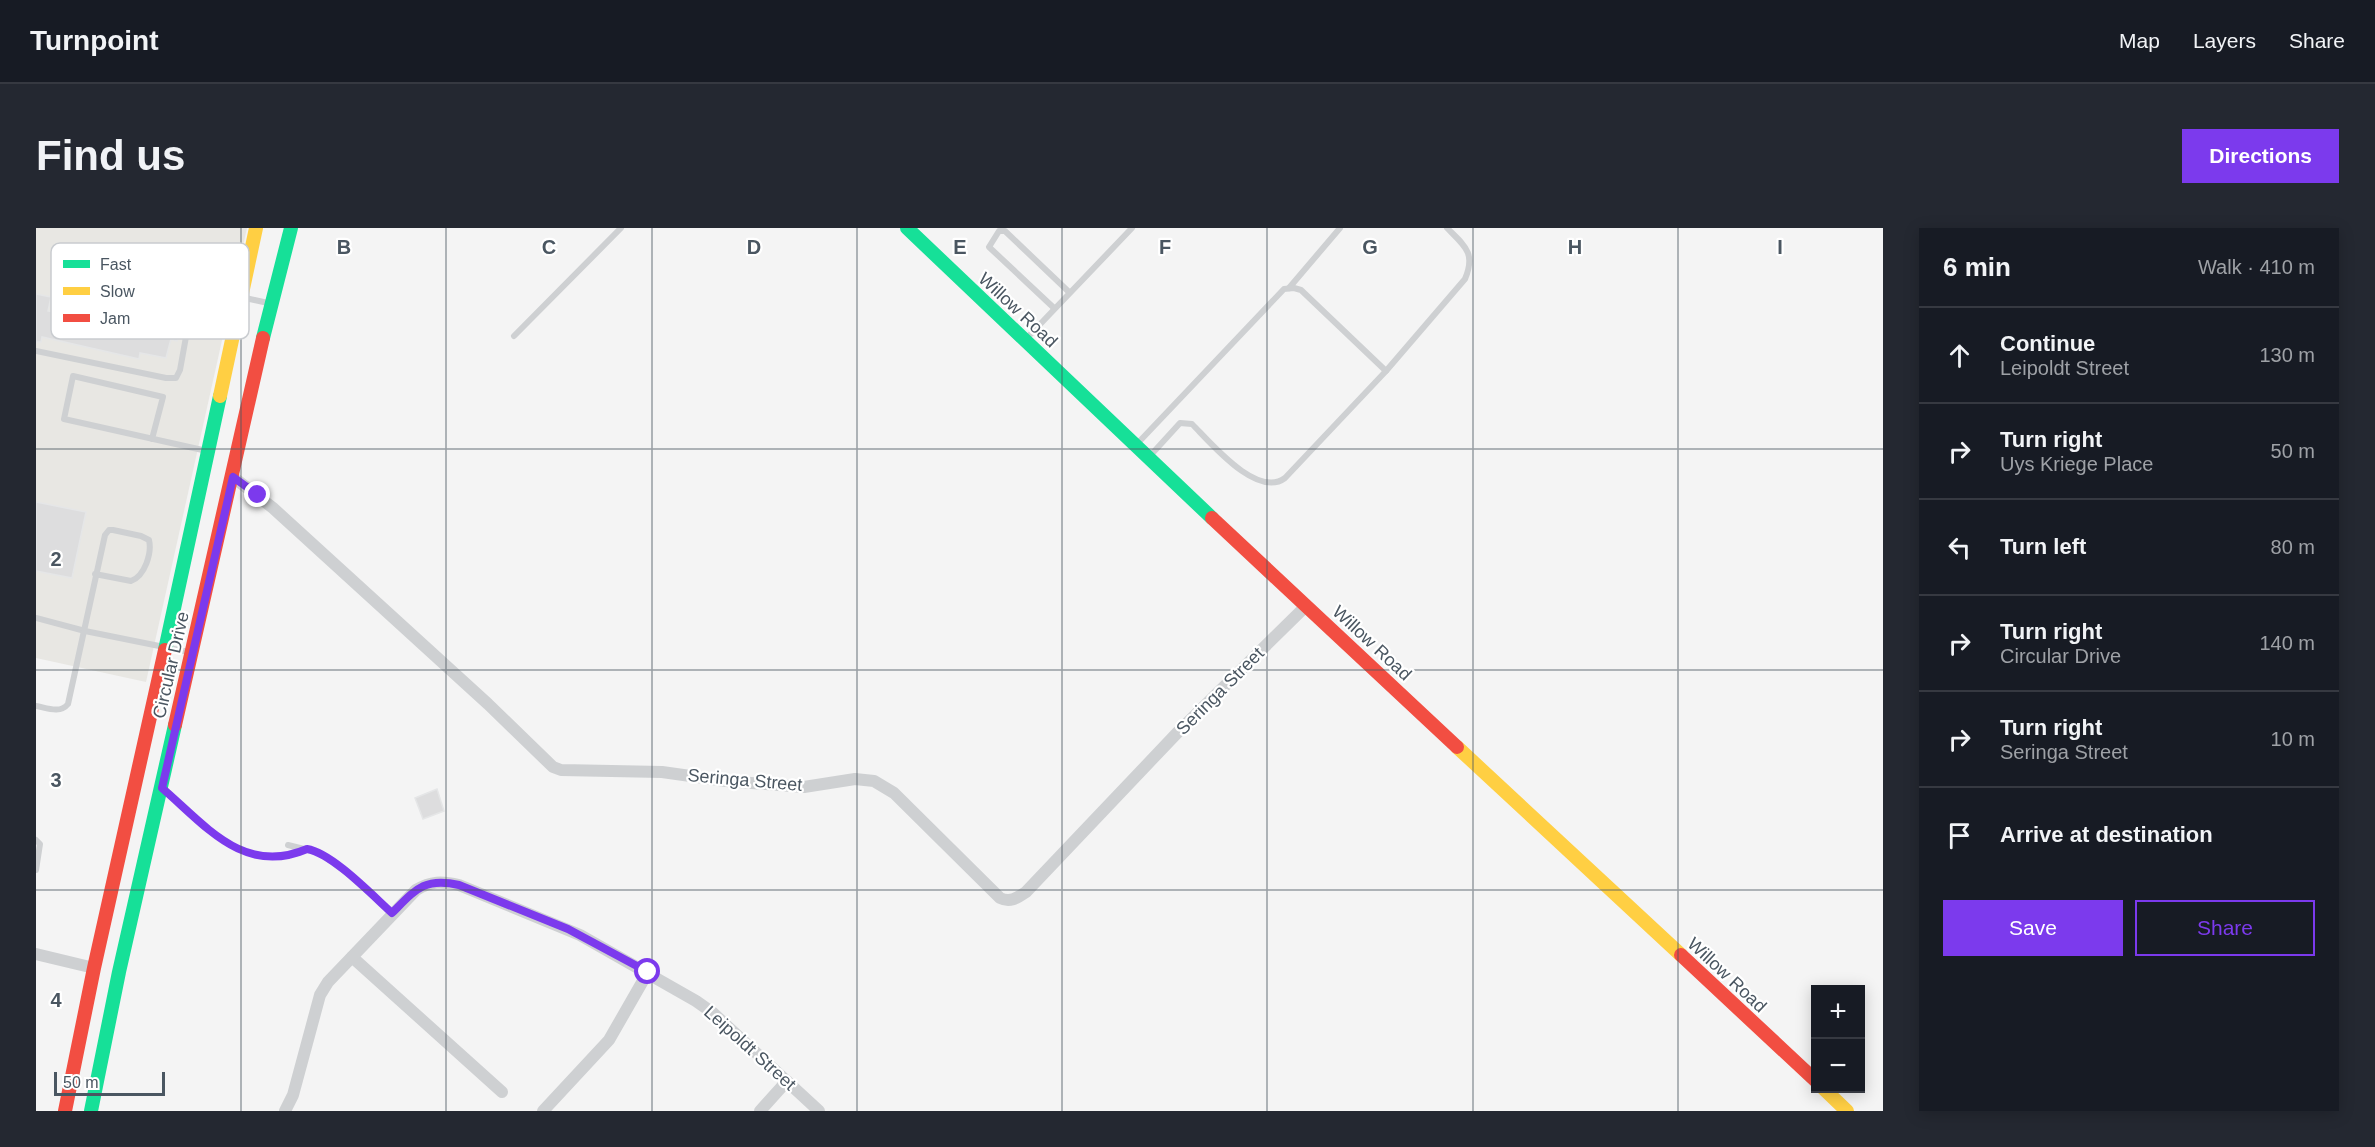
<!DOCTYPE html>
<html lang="en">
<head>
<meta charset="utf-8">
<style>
  :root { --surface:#171b24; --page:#242831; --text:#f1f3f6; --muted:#9ea1a6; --line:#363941; --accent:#7c3aed }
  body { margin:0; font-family:Helvetica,sans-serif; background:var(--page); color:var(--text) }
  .controls { position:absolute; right:18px; bottom:18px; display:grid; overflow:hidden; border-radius:0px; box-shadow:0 3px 15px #0003 }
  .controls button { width:54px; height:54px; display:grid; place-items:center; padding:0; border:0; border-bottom:2px solid var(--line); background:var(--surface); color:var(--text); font:30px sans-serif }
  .scale { position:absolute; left:18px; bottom:15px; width:111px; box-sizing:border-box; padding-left:6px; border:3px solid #4a5661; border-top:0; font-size:16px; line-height:21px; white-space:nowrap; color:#4a5661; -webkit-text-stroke:4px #fff; paint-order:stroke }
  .stop { position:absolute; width:18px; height:18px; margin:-14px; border:4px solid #7c3aed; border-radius:50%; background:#fff }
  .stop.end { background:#7c3aed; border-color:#fff; box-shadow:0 2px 6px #0008 }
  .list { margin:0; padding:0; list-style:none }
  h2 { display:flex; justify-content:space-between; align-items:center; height:78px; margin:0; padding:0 24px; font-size:26px }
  h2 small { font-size:20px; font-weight:400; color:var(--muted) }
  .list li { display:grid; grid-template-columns:39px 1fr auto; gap:18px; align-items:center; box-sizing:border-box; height:96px; padding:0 24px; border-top:2px solid var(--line) }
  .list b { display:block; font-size:22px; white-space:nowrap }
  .list p { margin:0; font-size:20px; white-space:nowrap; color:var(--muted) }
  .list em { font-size:20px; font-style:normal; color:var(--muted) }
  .actions { display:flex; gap:12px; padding:18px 24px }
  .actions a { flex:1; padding:14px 0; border:2px solid var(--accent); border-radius:0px; text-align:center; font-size:21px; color:var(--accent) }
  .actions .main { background:var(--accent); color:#fff }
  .icon { flex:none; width:33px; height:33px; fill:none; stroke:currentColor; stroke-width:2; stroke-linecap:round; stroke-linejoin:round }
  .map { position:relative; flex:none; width:1847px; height:883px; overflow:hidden; border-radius:0px }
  header { display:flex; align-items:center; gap:36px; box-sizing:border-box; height:84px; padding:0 30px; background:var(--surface); border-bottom:2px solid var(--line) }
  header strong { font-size:28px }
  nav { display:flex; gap:33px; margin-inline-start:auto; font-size:21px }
  .intro { display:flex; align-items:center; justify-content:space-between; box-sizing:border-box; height:144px; padding:0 36px }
  h1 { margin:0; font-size:42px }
  .button { padding:15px 27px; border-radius:0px; background:var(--accent); color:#fff; font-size:21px; font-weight:700 }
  main { display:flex; gap:36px; padding:0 36px }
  aside { flex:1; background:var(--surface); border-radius:0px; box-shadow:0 3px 15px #0003 }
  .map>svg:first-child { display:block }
  .commercial { fill:#e8e7e3 }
  .building { fill:#ddddde; stroke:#e5e6e7; stroke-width:1.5 }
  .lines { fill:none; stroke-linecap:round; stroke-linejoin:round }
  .lane { stroke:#ced0d2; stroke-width:6 }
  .street { stroke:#ced0d2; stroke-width:12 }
  .fast { stroke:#16e098; stroke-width:14 }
  .slow { stroke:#ffcf43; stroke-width:14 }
  .jam { stroke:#f24e42; stroke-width:14 }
  .route { stroke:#7c3aed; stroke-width:8 }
  .grid { fill:none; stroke:#4a5661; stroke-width:1.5; stroke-opacity:0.55 }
  .labels { text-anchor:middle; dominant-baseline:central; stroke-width:4.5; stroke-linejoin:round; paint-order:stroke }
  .street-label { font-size:18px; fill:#4a5661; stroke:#fff }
  .key { fill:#fff; stroke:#c9ccd0; stroke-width:1.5 }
  .key-label { font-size:16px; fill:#4a5661 }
  .grid-label { font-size:20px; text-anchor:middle; font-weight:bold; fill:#4a5661; stroke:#fff; stroke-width:4.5; stroke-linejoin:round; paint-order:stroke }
</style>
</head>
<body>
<header>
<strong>Turnpoint</strong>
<nav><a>Map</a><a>Layers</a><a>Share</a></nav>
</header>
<div class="intro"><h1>Find us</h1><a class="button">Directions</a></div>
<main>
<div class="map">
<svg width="1847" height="883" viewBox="0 0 1847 883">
  <rect width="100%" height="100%" fill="#f4f4f4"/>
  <path class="commercial" d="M0 0H211L110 454 0 430Z"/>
  <g class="building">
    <path d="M75 62 142 77 137 96 145 98 141 113 135 111 130 130 104 125 103 131 6 109 5 114H0V66L15 69 12 83 61 94 64 80 71 81Z"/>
    <path d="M0 274 50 284 36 350 0 343Z"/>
    <path d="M401 561 408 583 387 591 379 570Z"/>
  </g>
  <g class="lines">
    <g class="lane">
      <path d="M37 26 43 37 54 43 159 59 232 75"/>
      <path d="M1253 60 1304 0"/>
      <path d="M1018 80 953 19 963 3H969L1033 64"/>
      <path d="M478 108 585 0"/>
      <path d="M989 112 1096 0"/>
      <path d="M0 123 130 150H140L144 142 159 59"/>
      <path d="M116 211 127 169 37 148 28 191 171 223"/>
      <path d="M1100 217 1248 61 1258 60 1265 62 1350 143"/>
      <path d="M1113 229 1144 195 1156 196C1174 214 1221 271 1249 250L1350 143 1429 51C1440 25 1429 18 1411 0"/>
      <path d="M0 390 49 403 153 424"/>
      <path d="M0 478C11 480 24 486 32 476L69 307 73 302H77L105 308 113 312C116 325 109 348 95 353L59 346"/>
      <path d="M127 561C170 598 208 648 271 621"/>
      <path d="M0 612 4 616 0 642"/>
      <path d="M252 617 284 625 311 645 356 685"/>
    </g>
    <g class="street">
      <path d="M197 249 237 280 452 476 517 539 525 542 626 544 690 553 768 559 819 551 838 553 858 565 964 670C974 675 981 670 990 664L1142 504 1270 378"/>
      <path d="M0 726 58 740"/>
      <path d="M316 729 466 864"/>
      <path d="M249 883 257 867 284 767 292 754 380 662C395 653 406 653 423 657L544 707 660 773 677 785 783 883"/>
      <path d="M507 883 573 812 612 744"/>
      <path d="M724 883 751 853"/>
    </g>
    <g class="fast">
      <path d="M871 0 1176 290"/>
      <path d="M227 110 255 0"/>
      <path d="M129 422 184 168"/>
      <path d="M55 883 83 744 139 497"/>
    </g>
    <g class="slow">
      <path d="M184 168 220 0"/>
      <path d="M1421 519 1645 727"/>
      <path d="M1787 860 1811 883"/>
    </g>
    <g class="jam">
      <path d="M1176 290 1421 519"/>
      <path d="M139 497 227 110"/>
      <path d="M1645 727 1780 853"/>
      <path d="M29 883 58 740 129 422"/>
    </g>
  </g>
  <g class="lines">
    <path class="route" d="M222 267 197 249 126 560C170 598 208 648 271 621 296 625 336 667 356 685 379 662 388 649 423 657L532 701 612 744"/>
  </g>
  <path class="grid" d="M205 0V883M410 0V883M616 0V883M821 0V883M1026 0V883M1231 0V883M1437 0V883M1642 0V883M0 221H1847M0 442H1847M0 662H1847"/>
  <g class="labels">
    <g class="street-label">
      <text transform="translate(982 82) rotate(43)">Willow Road</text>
      <text transform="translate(1336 415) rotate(43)">Willow Road</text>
      <text transform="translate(135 437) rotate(-77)">Circular Drive</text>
      <text transform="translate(1184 463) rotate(-45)">Seringa Street</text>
      <text transform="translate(709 552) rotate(5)">Seringa Street</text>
      <text transform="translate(1691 747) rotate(43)">Willow Road</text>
      <text transform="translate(714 820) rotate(42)">Leipoldt Street</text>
    </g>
  </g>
  <rect x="15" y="15" width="198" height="96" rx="9" class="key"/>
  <rect x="27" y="32" width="27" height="8" fill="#16e098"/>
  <rect x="27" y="59" width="27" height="8" fill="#ffcf43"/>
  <rect x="27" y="86" width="27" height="8" fill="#f24e42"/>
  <g class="key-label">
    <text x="64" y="42">Fast</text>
    <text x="64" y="69">Slow</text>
    <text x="64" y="96">Jam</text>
  </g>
  <g class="grid-label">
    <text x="308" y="26">B</text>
    <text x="513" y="26">C</text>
    <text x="718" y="26">D</text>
    <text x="924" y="26">E</text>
    <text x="1129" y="26">F</text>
    <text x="1334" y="26">G</text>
    <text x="1539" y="26">H</text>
    <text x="1744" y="26">I</text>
    <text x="20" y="338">2</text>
    <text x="20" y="559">3</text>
    <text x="20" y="779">4</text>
  </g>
</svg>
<div class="controls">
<button>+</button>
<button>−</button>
</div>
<div class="scale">50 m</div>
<div class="stop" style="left:612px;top:744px"></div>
<div class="stop end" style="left:222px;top:267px"></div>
</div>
<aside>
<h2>6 min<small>Walk · 410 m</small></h2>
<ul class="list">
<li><svg class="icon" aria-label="ahead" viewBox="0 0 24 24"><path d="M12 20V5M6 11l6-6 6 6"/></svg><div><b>Continue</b><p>Leipoldt Street</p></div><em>130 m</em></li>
<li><svg class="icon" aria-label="right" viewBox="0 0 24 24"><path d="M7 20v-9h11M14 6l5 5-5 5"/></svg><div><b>Turn right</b><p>Uys Kriege Place</p></div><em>50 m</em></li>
<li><svg class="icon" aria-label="left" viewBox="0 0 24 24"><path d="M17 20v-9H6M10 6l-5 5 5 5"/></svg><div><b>Turn left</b></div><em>80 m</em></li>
<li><svg class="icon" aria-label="right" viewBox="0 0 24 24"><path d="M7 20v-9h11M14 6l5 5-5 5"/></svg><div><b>Turn right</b><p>Circular Drive</p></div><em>140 m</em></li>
<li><svg class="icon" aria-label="right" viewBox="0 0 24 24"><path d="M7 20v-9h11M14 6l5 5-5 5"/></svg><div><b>Turn right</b><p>Seringa Street</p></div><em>10 m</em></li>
<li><svg class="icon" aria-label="arrive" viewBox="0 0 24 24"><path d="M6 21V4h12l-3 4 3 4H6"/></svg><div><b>Arrive at destination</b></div></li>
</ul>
<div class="actions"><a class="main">Save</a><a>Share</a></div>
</aside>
</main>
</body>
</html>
